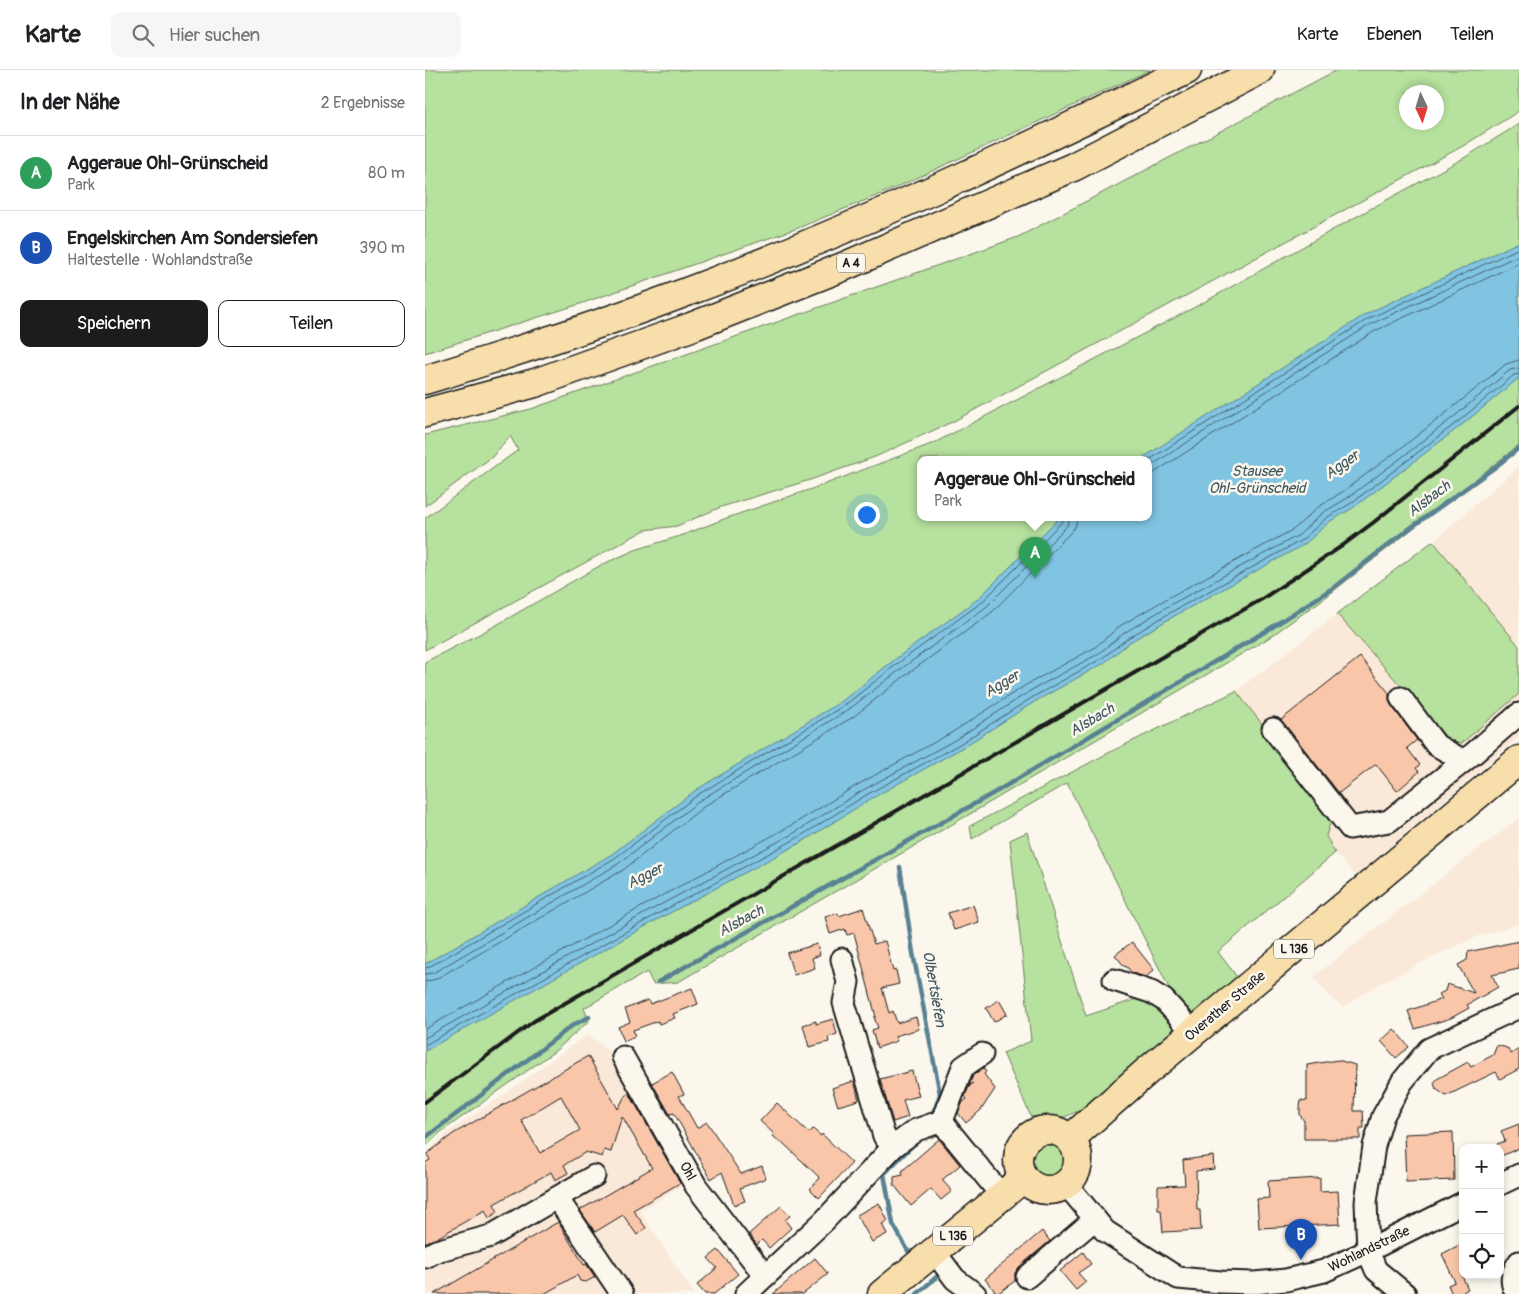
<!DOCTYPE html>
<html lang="de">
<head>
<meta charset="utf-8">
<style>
  :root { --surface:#fff; --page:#f6f6f6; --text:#202124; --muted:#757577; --line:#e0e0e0; --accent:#1c1c1c }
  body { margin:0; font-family:Pangolin,sans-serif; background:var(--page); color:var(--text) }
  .controls { position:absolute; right:15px; bottom:15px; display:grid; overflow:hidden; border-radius:10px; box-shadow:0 2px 8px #0003 }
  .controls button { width:45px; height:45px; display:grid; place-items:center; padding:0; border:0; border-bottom:1px solid var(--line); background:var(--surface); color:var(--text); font:25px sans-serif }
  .compass { position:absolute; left:974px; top:15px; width:45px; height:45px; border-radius:50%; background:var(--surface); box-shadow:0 2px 8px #0003; rotate:176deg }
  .you { position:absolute; left:441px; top:444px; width:18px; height:18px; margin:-12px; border:4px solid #fff; border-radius:50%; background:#1a73e8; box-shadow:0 0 0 8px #1a73e833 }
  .badge { display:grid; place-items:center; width:32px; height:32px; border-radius:50%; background:var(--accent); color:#fff; font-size:16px; font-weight:700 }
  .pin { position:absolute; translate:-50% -41px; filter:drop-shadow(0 1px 2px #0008) }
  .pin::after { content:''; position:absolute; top:26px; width:18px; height:15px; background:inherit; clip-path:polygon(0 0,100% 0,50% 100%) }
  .popup { position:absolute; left:492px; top:386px; width:235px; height:65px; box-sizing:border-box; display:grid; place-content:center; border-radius:10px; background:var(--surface); filter:drop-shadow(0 1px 4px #0005); font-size:16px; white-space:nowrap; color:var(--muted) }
  .popup b { font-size:19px; color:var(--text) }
  .popup::after { content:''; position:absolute; left:50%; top:100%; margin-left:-10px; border:10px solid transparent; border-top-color:var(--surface) }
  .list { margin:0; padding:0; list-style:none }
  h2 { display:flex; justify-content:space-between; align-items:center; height:65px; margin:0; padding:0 20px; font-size:21px }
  h2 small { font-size:16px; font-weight:400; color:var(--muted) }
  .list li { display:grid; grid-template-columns:32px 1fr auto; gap:15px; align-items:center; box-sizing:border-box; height:75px; padding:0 20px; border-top:1px solid var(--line) }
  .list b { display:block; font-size:19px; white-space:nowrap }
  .list p { margin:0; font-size:16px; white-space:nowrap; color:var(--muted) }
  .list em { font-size:16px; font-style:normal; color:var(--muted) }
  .actions { display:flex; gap:10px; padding:15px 20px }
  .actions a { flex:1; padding:11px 0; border:1px solid var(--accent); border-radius:10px; text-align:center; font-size:18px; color:var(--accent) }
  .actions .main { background:var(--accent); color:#fff }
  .icon { flex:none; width:28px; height:28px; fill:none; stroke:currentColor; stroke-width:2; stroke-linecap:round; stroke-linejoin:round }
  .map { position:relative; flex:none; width:1094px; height:1224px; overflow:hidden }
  header { display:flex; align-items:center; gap:30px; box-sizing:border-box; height:70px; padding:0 25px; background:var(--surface); border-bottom:1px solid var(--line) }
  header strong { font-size:24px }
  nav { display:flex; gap:28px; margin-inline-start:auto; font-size:18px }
  .search { width:350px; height:45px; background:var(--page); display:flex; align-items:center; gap:12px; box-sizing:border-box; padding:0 18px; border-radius:10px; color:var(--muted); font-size:19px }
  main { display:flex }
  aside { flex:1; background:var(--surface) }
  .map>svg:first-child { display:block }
  .built { fill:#fae8d8 }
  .green { fill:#b7e19e; stroke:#6a7e5d; fill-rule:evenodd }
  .water { fill:#81c4e2; stroke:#598193 }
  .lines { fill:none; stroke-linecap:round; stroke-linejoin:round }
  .shore { stroke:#445f6b; stroke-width:1 }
  .stream { stroke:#598193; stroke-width:4.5 }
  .building { fill:#f9c6aa; stroke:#1c1c1c; fill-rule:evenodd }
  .minor-casing { stroke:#1c1c1c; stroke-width:25 }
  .major-casing { stroke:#1c1c1c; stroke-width:31 }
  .highway-casing { stroke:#1c1c1c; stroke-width:31 }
  .minor { stroke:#fbf7ec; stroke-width:21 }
  .major { stroke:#f8deab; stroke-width:28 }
  .highway { stroke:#f8deab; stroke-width:28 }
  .rail { stroke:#1c1c1c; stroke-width:4 }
  .labels { text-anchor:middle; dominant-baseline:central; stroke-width:5; stroke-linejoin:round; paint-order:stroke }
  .shield { fill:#fbf7ec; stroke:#5f5e5a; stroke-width:1 }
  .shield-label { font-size:12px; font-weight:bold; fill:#1c1c1c }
  .street-label { font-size:14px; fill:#1c1c1c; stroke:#fbf7ec }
  .water-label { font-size:15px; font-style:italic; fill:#3f5761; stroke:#fbf7ec }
</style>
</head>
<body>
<header>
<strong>Karte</strong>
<div class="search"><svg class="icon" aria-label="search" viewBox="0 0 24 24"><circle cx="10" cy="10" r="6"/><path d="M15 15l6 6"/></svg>Hier suchen</div>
<nav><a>Karte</a><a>Ebenen</a><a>Teilen</a></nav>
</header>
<main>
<aside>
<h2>In der Nähe<small>2 Ergebnisse</small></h2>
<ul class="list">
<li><span class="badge" style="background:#2e9e5b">A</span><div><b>Aggeraue Ohl-Grünscheid</b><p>Park</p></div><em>80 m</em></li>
<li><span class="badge" style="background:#1a4fb4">B</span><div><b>Engelskirchen Am Sondersiefen</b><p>Haltestelle · Wohlandstraße</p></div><em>390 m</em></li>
</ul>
<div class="actions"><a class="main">Speichern</a><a>Teilen</a></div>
</aside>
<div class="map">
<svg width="1094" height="1224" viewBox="0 0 1094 1224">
  <rect width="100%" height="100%" fill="#fbf7ec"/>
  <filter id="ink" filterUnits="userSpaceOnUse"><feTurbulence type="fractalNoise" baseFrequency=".02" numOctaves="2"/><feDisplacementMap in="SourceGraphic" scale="10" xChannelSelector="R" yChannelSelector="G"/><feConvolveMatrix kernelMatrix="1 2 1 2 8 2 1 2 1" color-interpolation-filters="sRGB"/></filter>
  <g filter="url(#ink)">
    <g class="built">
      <path d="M1094 397V667L931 806 910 783 856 679 811 621 1005 474Z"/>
      <path d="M1094 748V854L1056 865 1016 883 952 915 918 937 905 927 888 907Z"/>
      <path d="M163 964 196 992 262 1113 215 1141 269 1224H0V1084L25 1061 77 1026Z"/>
    </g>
    <g class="green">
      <path d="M0 0H725L468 119 373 158 155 234 0 283Z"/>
      <path d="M912 0H1094V41L1038 76 529 351 450 387 385 410 296 437 252 456 220 460 0 580V448L93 380 85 366 67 387 0 436V365L106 339 593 167ZM982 22H1012V52H982Z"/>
      <path d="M1094 54V375L901 527 842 569 545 744 253 912 228 914 222 902 159 938 164 951 130 981 16 1062 0 1077V592L68 557 176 495 210 480 258 465 299 449 395 416 509 373 774 235 945 139 1039 88ZM496 389H724V447H496Z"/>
      <path d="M1008 471 1094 576V624L1031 678 912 544Z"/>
      <path d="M811 621 908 744 901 766 910 783 793 882 816 912 664 1036 640 1047H606L578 983 606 971 585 770 602 762 661 946 744 918 642 713 547 769 545 756 687 681Z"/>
      <circle cx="623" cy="1090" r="21"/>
    </g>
    <path class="water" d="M1094 172V308L1038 354 986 394 928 438 904 452 880 474 751 545 705 572 679 593 611 631 535 679 444 730 377 772 230 851 0 981V894L187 784 271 720 417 631 469 590 554 528 635 447H724V389H716L941 244Z"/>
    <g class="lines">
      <g class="shore">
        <path d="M724 390 943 249 1094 178"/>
        <path d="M724 397 946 254 1094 185"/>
        <path d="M724 406 950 261 1094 193"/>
        <path d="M0 898 4 897 190 788 274 724 420 635 472 594 557 532 637 452 639 447"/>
        <path d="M0 904 8 903 193 794 277 729 423 640 476 599 561 537 642 456 645 447"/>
        <path d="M0 912 11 909 198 800 281 735 428 647 481 605 566 543 647 461 651 455 652 447"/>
        <path d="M0 959 220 835 367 755 434 714 526 663 601 615 669 578 695 556 741 529 869 459 892 438 917 422 975 379 1026 339 1081 294 1094 290"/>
        <path d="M0 968 224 841 371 762 438 720 530 670 605 621 673 584 699 563 745 535 874 465 897 443 921 429 980 385 1031 345 1085 300 1094 298"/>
        <path d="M0 975 227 847 374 767 441 725 533 675 608 627 676 589 703 568 748 541 877 470 901 448 925 434 983 390 1035 350 1089 305 1094 304"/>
      </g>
      <g class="stream">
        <path d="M475 797 488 883 515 1024 511 1036 507 1043"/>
        <path d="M233 912 574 720 841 561 908 518 977 464 1069 398 1094 378"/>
        <path d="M0 1068 148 955 164 947"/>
        <path d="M483 1181 468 1154 459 1104 489 1074"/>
        <path d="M492 1224 517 1202"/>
      </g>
    </g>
    <g class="building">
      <path d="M935 587 964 623V630L966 635 992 670 982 678 995 695 991 698 994 702 972 721 951 694 914 723 856 650Z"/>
      <path d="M548 835 554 852 529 860 523 843Z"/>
      <path d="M438 838 449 874 460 871 468 901 471 900 474 914 457 918 464 943 468 941 472 953 491 947 494 959 470 966 472 971 452 978 447 960 453 958 449 947H451L429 863 422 865 420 859 405 864 400 847 413 843 414 846Z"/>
      <path d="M1094 871V899L1067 905 1073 917 1042 935 1044 938 1026 948 990 959 983 941 1017 929 1014 924 1020 921 1022 914 1049 923 1033 895 1042 890 1043 882Z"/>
      <path d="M707 872 729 900 721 907 707 903 701 896 700 897 690 885Z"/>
      <path d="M392 874 395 885 387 888 390 898 369 905 362 883Z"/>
      <path d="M267 918 273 934 248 944 250 948 234 954 233 951 208 960 210 966 199 971 193 957 205 952 200 939 223 930 225 934Z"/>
      <path d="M574 930 582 944 569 952 561 938Z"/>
      <path d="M408 949 412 964 403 967 404 972 384 977 378 955 391 951V954Z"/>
      <path d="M969 959 984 977 971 988 956 971Z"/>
      <path d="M1072 975 1082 978 1086 984 1094 979V999L1075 1009 1071 1002 1021 1026 1011 1019 1009 1013 1012 1009 1043 992 1046 997 1068 985Z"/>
      <path d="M163 986 193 1039 200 1026 204 1023 255 1113 208 1140 221 1158 212 1165 198 1145 170 1162 155 1140 227 1098 197 1046 186 1082 179 1080 177 1087 161 1082 139 1095 143 1103 130 1110 126 1102 69 1134 73 1142 64 1148 60 1140 12 1168 0 1173V1093L5 1090 2 1084 28 1064ZM136 1026 155 1060 115 1083 96 1050Z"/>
      <path d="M913 990 930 995 929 1041H938L939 1058H935V1069H879V1051L875 1045V1038L876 1030 882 1031V995Z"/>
      <path d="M558 998 561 1002 559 1004 570 1019 556 1040 541 1053 533 1043 538 1032 542 1029 540 1026 544 1017 548 1013 544 1016 548 1005Z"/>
      <path d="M487 1001 494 1026 478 1030 483 1047 468 1052 455 1009Z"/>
      <path d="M247 1002 259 1024 254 1026 272 1058 282 1052 316 1104 337 1096 341 1108 315 1118 320 1131 309 1135 297 1102 286 1109 249 1043 245 1044 227 1013Z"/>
      <path d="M429 1011 434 1030 413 1036 407 1018Z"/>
      <path d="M352 1033 384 1063 388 1059 396 1066 397 1064 427 1093 394 1128 385 1119 395 1108 357 1072 356 1073 348 1066 349 1064 335 1051Z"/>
      <path d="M1094 1054V1078L1076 1086 1075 1078H1073L1072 1074 1080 1071 1076 1061Z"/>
      <path d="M1028 1062 1029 1110 981 1112 979 1064Z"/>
      <path d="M514 1069 535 1095 517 1110 527 1121 516 1130 506 1119 486 1136 469 1115V1107L478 1105 477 1101Z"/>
      <path d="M788 1086 789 1099 771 1101 772 1140H775L776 1160 738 1162 736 1140H733V1116L760 1115 758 1090Z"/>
      <path d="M895 1108V1122L913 1121 915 1154 834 1158 832 1129 844 1128 843 1111Z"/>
      <path d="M454 1133 463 1151 457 1154 462 1164 447 1172 432 1145Z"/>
      <path d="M356 1136 365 1146 360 1150 366 1158 344 1178 337 1170 332 1175 324 1164Z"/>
      <path d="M133 1152 159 1195 161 1194 170 1207 161 1212 155 1211 152 1205 119 1224H9Z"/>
      <path d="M617 1161 625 1171 594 1197 590 1203V1211L572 1224 560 1209Z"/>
      <path d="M1038 1173V1208L1043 1219 1038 1222V1224H1027L1023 1215 1030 1212 1017 1184Z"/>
      <path d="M293 1180 313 1204 289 1224H280L272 1215 292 1198 283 1188Z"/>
      <path d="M658 1182 666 1194 653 1203 661 1212 651 1220 635 1201Z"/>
      <path d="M390 1188 403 1204 378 1224H348Z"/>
    </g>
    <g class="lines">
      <g class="minor-casing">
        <g id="minor">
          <path d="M976 628 1011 675 1039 691"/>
          <path d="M848 659 925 758 964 751 1049 683 1094 644"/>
          <path d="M417 889 423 912 419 933 459 1066 468 1077"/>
          <path d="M689 910 726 922 739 930 768 962"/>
          <path d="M198 987 271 1116 340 1206"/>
          <path d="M517 1051 538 997 557 984"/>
          <path d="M641 1114 680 1161 753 1208 796 1212 829 1213 861 1210 899 1201 943 1181 1038 1133"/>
          <path d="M1075 1114 1094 1105"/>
          <path d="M132 1128 197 1224"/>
          <path d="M509 1181 530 1209 550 1224"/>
          <path d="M0 1187 11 1181 66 1166 169 1106"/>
          <path d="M602 1207 670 1149"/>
          <path d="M321 1224 400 1150 468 1077 491 1060 517 1051 524 1061 577 1126"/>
          <path d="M980 1224 951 1200 943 1181 941 1132 949 1076 958 1046 977 1012 1004 979 1094 937"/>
          <path d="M1092 1224C1084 1212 1087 1203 1094 1192"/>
        </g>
      </g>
      <g class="major-casing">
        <g id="major">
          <circle cx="623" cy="1090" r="30"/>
          <path d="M645 1069 721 1002 1094 690"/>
          <path d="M457 1224 577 1126 598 1108"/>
        </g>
      </g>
      <g class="highway-casing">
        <g id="highway">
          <path d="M0 310C84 284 169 257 251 226 426 161 595 82 762 0"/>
          <path d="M0 343 110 313 266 257 420 196 648 97 835 0"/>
        </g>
      </g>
      <use href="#minor" class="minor"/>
      <use href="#major" class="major"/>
      <use href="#highway" class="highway"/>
      <path class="rail" d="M0 1032 109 951 837 529 917 476 949 452 1094 336"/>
    </g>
  </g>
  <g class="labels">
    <g class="shield">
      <rect x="412" y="183.5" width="28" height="19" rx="4"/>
      <rect x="849" y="869.5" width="40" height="19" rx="4"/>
      <rect x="508" y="1156.5" width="40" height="19" rx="4"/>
    </g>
    <g class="shield-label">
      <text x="426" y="193">A 4</text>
      <text x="869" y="879">L 136</text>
      <text x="528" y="1166">L 136</text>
    </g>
    <g class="street-label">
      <text transform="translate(800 936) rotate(-40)">Overather Straße</text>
      <text transform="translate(263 1101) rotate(61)">Ohl</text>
      <text transform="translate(944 1179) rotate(-26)">Wohlandstraße</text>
    </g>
    <g class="water-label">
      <text transform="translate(917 395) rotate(-35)">Agger</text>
      <text x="832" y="401">Stausee<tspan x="832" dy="17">Ohl-Grünscheid</tspan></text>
      <text transform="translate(1004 429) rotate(-37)">Alsbach</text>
      <text transform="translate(577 614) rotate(-31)">Agger</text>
      <text transform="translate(667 650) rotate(-31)">Alsbach</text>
      <text transform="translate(220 806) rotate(-27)">Agger</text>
      <text transform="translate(316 851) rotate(-29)">Alsbach</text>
      <text transform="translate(509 919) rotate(80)">Olbertsiefen</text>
    </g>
  </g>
</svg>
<div class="controls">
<button>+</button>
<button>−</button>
<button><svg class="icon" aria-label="locate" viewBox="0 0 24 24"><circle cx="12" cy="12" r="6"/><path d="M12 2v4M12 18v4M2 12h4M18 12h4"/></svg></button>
</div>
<svg class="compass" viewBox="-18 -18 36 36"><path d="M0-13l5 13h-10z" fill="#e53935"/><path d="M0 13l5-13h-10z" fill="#757577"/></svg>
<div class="you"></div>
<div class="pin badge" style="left:610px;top:508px;background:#2e9e5b">A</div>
<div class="popup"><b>Aggeraue Ohl-Grünscheid</b>Park</div>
<div class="pin badge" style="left:876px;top:1190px;background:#1a4fb4">B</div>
</div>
</main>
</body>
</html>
